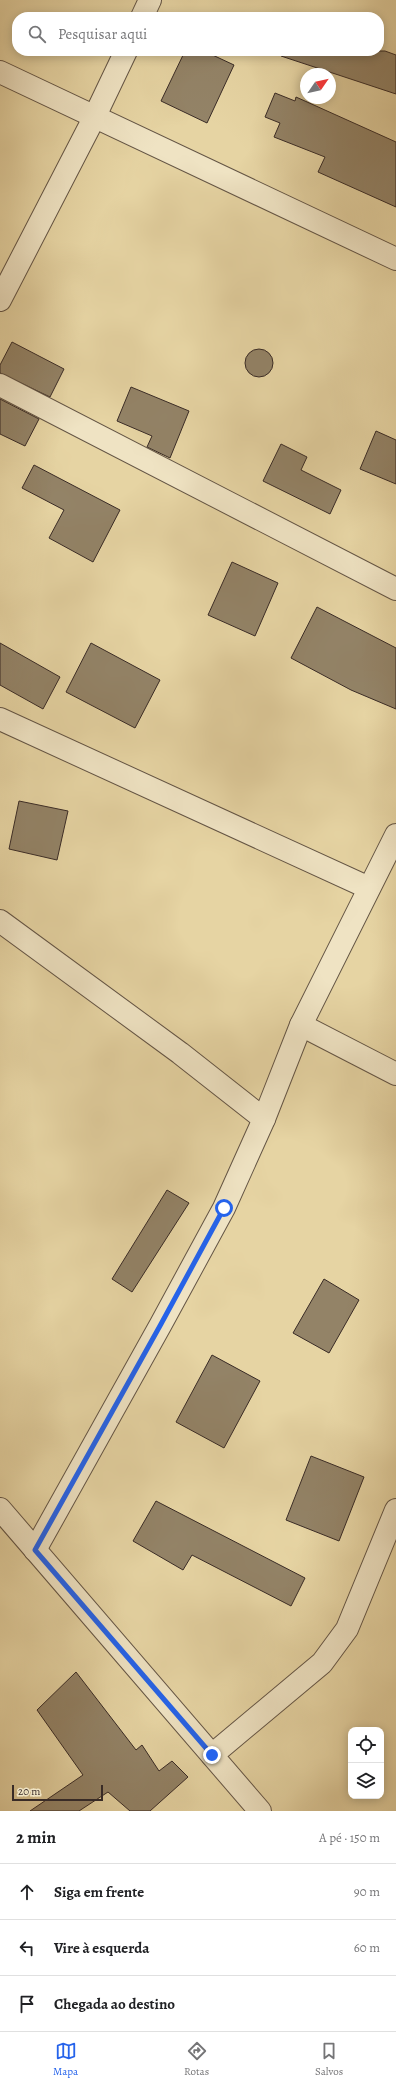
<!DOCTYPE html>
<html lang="pt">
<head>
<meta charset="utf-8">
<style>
  :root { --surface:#fff; --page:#f2f2f2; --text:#202124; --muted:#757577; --line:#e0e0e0; --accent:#2563eb }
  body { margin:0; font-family:Alegreya,serif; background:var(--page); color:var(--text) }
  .controls { position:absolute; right:12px; bottom:12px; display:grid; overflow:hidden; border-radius:8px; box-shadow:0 2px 10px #0003 }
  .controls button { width:36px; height:36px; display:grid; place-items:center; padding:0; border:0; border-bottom:1px solid var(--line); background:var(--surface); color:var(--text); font:20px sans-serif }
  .compass { position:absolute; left:300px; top:68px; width:36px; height:36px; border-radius:50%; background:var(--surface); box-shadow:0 2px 10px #0003; rotate:56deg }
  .scale { position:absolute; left:12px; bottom:10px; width:91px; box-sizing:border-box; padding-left:4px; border:2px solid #392b26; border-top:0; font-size:11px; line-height:14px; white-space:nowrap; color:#392b26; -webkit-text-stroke:3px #efe3c3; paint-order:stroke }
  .stop { position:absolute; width:12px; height:12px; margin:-9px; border:3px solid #2563eb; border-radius:50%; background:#fff }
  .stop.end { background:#2563eb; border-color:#fff; box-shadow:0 1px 4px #0008 }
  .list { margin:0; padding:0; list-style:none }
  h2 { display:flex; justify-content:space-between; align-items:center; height:52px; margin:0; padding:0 16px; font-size:17px }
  h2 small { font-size:13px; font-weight:400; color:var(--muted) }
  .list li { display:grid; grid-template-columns:26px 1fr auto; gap:12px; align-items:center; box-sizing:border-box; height:56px; padding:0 16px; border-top:1px solid var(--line) }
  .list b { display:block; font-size:15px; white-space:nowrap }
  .list em { font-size:13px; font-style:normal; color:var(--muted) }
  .icon { flex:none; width:22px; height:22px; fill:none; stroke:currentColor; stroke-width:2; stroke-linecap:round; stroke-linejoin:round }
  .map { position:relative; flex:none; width:396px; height:1811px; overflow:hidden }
  .search { position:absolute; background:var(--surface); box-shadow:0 2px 10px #0003; left:12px; right:12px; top:12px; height:44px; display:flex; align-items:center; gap:10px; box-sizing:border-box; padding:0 14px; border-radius:16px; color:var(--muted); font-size:15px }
  .sheet { height:220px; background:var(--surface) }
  nav { display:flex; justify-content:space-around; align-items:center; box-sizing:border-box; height:56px; border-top:1px solid var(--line); background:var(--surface); font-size:11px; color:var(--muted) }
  nav a { display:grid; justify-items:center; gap:2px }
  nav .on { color:var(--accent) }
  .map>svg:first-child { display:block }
  .building { fill:#938367; stroke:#392b26 }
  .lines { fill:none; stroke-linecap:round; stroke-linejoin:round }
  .minor-casing { stroke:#645545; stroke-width:24 }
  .minor { stroke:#efe3c3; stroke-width:22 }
  .route { stroke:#2563eb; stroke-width:5 }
</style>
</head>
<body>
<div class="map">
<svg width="396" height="1811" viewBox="0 0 396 1811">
  <rect width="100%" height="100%" fill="#e6d4a3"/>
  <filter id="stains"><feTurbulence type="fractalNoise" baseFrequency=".005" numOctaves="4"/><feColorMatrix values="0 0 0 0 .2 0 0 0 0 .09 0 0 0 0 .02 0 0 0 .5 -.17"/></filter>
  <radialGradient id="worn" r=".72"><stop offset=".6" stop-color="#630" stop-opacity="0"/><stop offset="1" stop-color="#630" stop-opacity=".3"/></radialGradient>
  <g class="building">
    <path d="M185 51H204L234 65 207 123 161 101Z"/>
    <path d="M282 51H385L396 55V94L281 56Z"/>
    <path d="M275 93 295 101 296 97 396 142V207L318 172 325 157 274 137 280 123 265 117Z"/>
    <path d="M12 342 64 369 50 397 0 373V365Z"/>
    <circle cx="259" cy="363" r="14"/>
    <path d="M131 387 189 411 170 458 147 447 152 436 117 421Z"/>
    <path d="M0 399 39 419 25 446 0 434Z"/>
    <path d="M376 431 396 440V484L360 469Z"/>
    <path d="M281 444 307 457 301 470 341 490 330 514 263 481Z"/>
    <path d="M34 465 120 510 93 562 49 538 64 510 22 488Z"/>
    <path d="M232 562 278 583 255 636 208 615Z"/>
    <path d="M317 607 396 648V709L351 690 291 658Z"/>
    <path d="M0 643 60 677 43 709 0 685Z"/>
    <path d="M91 643 160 680 135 728 66 692Z"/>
    <path d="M19 801 68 811 57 860 9 849Z"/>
    <path d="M167 1190 189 1203 132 1292 112 1279Z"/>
    <path d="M324 1279 359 1300 329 1353 293 1333Z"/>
    <path d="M212 1355 260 1381 224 1448 176 1422Z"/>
    <path d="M311 1456 364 1477 339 1541 286 1520Z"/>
    <path d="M156 1501 305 1578 291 1606 192 1555 183 1570 133 1541Z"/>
    <path d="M76 1672 136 1750 142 1745 159 1771 172 1761 188 1777 150 1811H130L108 1792 79 1811H30L83 1775 37 1710Z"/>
  </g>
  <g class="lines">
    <g class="minor-casing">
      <g id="minor">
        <path d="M142 17 150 0"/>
        <path d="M0 72 396 259"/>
        <path d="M0 300 94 118 126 51"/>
        <path d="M0 385 396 589"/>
        <path d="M0 719 369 888"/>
        <path d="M0 921 180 1053 264 1119"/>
        <path d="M301 1025 396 1074"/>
        <path d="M0 1509 260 1811"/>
        <path d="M35 1550 161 1324 224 1208 264 1119 301 1025 396 835"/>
        <path d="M212 1755 322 1663 347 1629 396 1510"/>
      </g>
    </g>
    <use href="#minor" class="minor"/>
  </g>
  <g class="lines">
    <path class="route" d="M212 1755 35 1550 161 1324 224 1208"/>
  </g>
  <rect width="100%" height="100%" filter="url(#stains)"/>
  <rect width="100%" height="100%" fill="url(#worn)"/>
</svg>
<div class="controls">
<button><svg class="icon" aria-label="locate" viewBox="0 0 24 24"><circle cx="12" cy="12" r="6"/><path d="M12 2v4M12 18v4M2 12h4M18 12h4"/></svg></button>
<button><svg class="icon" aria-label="layers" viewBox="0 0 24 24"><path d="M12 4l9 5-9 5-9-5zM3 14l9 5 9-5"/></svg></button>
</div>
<svg class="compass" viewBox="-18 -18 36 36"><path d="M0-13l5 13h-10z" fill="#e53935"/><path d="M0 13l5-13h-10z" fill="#757577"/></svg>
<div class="scale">20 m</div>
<div class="stop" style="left:224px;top:1208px"></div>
<div class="stop end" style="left:212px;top:1755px"></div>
<div class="search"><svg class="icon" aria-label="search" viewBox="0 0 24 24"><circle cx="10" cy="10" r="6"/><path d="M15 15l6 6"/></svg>Pesquisar aqui</div>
</div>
<section class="sheet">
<h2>2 min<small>A pé · 150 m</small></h2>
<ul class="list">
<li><svg class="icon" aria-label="ahead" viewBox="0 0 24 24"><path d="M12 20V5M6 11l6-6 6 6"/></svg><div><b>Siga em frente</b></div><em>90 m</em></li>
<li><svg class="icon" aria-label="left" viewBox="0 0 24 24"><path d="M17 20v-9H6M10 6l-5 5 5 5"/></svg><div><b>Vire à esquerda</b></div><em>60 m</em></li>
<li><svg class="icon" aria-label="arrive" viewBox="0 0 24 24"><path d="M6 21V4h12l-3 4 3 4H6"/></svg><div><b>Chegada ao destino</b></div></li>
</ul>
</section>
<nav>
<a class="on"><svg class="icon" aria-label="map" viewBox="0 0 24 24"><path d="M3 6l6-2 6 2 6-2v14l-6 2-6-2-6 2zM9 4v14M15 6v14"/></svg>Mapa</a>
<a><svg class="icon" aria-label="directions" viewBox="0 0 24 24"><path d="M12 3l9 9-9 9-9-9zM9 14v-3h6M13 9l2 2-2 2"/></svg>Rotas</a>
<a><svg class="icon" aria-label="saved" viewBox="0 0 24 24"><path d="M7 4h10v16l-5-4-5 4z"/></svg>Salvos</a>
</nav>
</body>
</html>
